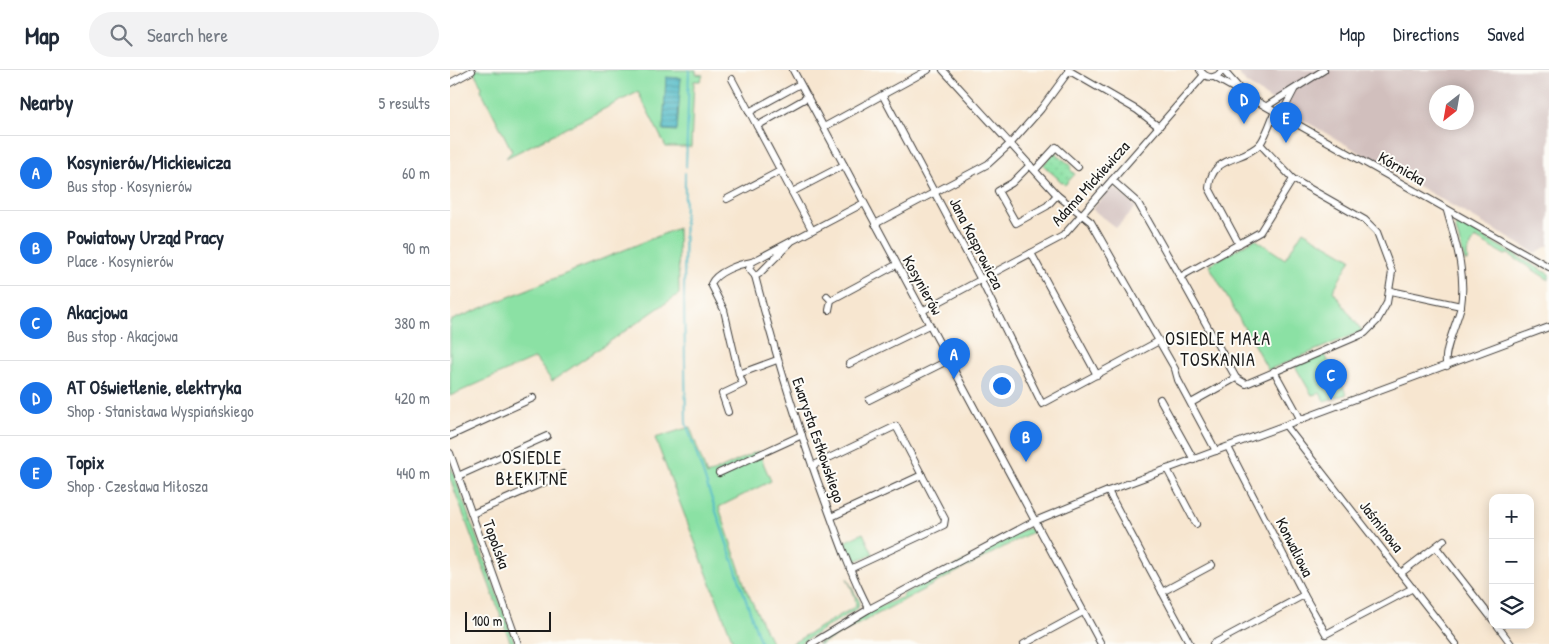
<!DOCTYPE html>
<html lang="en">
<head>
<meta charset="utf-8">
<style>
  :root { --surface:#fff; --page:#f2f2f3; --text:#1f2937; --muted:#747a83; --line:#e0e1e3; --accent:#1a73e8 }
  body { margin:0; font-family:"Patrick Hand",sans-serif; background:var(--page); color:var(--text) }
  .controls { position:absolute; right:15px; bottom:15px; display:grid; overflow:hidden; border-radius:10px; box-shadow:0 2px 12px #0003 }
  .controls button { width:45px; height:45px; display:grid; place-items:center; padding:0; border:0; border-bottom:1px solid var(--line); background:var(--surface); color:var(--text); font:25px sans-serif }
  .compass { position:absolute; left:979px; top:15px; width:45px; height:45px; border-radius:50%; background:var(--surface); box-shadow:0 2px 12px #0003; rotate:211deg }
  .scale { position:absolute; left:15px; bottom:12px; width:86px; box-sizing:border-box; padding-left:5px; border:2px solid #1c1c1c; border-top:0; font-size:14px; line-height:18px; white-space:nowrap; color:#1c1c1c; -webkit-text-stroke:4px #fdfcf7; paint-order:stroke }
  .you { position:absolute; left:551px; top:315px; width:18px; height:18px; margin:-12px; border:4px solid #fff; border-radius:50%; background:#1a73e8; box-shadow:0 0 0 8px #1a73e833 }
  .badge { display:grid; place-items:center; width:32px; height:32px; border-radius:50%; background:var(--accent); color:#fff; font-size:16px; font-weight:700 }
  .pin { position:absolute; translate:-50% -41px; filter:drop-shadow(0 1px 2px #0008) }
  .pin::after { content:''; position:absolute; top:26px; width:18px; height:15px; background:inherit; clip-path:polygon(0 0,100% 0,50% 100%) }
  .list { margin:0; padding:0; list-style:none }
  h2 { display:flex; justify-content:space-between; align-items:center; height:65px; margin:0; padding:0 20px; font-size:21px }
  h2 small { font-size:16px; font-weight:400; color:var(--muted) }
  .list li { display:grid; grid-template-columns:32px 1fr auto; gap:15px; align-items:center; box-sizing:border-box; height:75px; padding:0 20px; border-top:1px solid var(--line) }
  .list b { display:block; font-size:19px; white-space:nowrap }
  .list p { margin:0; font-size:16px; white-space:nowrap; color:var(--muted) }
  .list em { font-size:16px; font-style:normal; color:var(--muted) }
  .icon { flex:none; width:28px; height:28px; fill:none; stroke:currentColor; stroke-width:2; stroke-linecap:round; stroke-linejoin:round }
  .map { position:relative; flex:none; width:1099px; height:574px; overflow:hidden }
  header { display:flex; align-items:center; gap:30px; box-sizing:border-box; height:70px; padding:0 25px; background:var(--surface); border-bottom:1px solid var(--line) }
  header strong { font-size:24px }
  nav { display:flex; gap:28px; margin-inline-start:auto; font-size:18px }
  .search { width:350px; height:45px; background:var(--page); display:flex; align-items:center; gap:12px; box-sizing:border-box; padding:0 18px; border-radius:28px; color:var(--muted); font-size:19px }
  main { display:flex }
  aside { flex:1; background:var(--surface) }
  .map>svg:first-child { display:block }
  .industrial { fill:#d1bfbd; fill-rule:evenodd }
  .grass { fill:#8be1a4; stroke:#547e60 }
  .park { fill:url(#park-dots); stroke:#547e60 }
  .water { fill:url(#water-rules); stroke:#336a70 }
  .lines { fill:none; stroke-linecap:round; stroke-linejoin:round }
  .stream { stroke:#4ab8c5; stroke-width:2 }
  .minor-casing { stroke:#3d3a37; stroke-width:8 }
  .minor { stroke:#fff; stroke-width:6 }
  .labels { text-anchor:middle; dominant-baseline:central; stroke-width:4; stroke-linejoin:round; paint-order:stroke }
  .street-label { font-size:16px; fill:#1c1c1c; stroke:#fdfcf7 }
  .neighbourhood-label { font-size:18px; letter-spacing:1px; fill:#1c1c1c; stroke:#fdfcf7 }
</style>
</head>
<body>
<header>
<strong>Map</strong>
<div class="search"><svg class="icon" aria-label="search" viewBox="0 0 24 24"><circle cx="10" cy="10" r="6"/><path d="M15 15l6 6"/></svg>Search here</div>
<nav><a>Map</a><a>Directions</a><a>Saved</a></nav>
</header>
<main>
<aside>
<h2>Nearby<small>5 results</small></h2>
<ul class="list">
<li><span class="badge">A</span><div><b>Kosynierów/Mickiewicza</b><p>Bus stop · Kosynierów</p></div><em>60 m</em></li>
<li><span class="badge">B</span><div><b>Powiatowy Urząd Pracy</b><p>Place · Kosynierów</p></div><em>90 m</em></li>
<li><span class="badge">C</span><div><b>Akacjowa</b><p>Bus stop · Akacjowa</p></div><em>380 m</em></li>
<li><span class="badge">D</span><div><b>AT Oświetlenie, elektryka</b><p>Shop · Stanisława Wyspiańskiego</p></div><em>420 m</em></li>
<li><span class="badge">E</span><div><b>Topix</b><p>Shop · Czesława Miłosza</p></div><em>440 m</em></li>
</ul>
</aside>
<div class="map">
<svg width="1099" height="574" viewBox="0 0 1099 574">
  <defs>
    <pattern id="park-dots" width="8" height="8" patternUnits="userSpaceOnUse" patternTransform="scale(1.25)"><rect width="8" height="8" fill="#8be1a4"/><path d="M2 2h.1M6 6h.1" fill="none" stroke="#77c08d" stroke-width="1.8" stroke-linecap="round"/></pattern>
    <pattern id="water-rules" width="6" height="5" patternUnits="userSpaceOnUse" patternTransform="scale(1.25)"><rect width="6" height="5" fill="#4ab8c5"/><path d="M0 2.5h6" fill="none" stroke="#3d959f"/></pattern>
  </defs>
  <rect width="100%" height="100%" fill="#fdfcf7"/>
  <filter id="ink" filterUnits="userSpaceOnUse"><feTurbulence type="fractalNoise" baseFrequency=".02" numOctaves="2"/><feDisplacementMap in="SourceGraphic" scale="10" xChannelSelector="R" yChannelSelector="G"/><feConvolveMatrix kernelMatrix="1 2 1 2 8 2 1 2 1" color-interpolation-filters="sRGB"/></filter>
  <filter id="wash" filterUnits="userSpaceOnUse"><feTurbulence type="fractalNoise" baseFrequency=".0096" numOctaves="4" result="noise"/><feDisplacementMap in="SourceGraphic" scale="20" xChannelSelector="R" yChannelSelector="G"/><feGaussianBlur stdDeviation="1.12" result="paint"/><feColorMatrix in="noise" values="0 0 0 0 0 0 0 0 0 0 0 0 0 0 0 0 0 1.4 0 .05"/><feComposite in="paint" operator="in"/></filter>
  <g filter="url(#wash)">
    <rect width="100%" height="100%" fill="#f7e6d0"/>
    <g class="industrial">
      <path d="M786 0H1099V175L1085 183 839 42 796 13ZM986 22H1016V52H986Z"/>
      <path d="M661 119H666L686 137 666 158 642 139Z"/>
    </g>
    <g class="grass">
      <path d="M23 0H246V4L253 5 250 11H244L241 77H216L188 22 56 88 62 81 31 20 32 17Z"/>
      <path d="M1012 155 1099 204V210L1058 184 1055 185 1025 168 1017 183 1018 191H1015L1005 156Z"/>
      <path d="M228 158 229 224 102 311 85 288 0 326V251Z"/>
      <path d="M853 161 901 189 883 221 912 261 818 300 759 195 805 169 835 189Z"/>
      <path d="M874 284 897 324 874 331 870 323 862 325 845 296Z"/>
      <path d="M240 357 257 405 308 381 321 411 269 437 296 519 322 574H284L205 368Z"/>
      <path d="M0 394 65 574H61L0 408Z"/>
      <path d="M577 458 584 461 371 574H367L428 537 453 527 452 525Z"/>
      <path d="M413 463 423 484 403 492 399 489 394 472Z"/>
      <path d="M397 508 409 531 408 538 349 574H341L406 536 405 527Z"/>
    </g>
    <path class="park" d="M605 82 621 96 620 99 625 104 615 115 593 95Z"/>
    <path class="water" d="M216 7 231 8 227 61 213 60Z"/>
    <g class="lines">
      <g class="stream">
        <path d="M236 97 239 0"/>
        <path d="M235 103 234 231 236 353 311 574"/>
      </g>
    </g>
  </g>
  <g filter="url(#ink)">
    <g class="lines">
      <g class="minor-casing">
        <g id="minor">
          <path d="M343 0 651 574"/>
          <path d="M493 0 607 125 641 152 725 299 728 310 766 381"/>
          <path d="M618 0 687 40 709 57"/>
          <path d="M750 0C756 9 766 10 772 0"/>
          <path d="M773 0 788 17"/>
          <path d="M764 7 1099 197"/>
          <path d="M282 9 362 160"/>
          <path d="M0 13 22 1"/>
          <path d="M433 26 531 210 592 334 709 271"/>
          <path d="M817 36 874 0"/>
          <path d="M299 42 350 14"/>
          <path d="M831 45 844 20"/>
          <path d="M307 56 358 27"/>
          <path d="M374 57 478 0"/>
          <path d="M580 95 562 113 548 121 566 153 597 136 607 125"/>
          <path d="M585 100 606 77 628 97"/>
          <path d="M662 110 688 133 730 207 810 162 843 109"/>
          <path d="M342 122 394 95"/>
          <path d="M277 129 330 101"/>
          <path d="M997 141C1006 173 1016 203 1011 236 1008 251 991 285 997 296"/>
          <path d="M425 154 538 94 561 73 591 39 619 1"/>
          <path d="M344 169 309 204 305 206 299 199 302 192 414 133"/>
          <path d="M789 174 759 118C761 85 793 92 810 74 816 66 821 51 825 41"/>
          <path d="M581 183 647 305"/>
          <path d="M302 192C289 194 266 202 261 214L274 240 289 304 327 290"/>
          <path d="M305 206C325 283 348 359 376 434 389 470 401 505 419 539"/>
          <path d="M730 207 786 308"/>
          <path d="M941 221 1011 236"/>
          <path d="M377 226 381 230 379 240"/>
          <path d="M381 230 446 195"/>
          <path d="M472 241 613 166 754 5"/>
          <path d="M399 294 479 255"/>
          <path d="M824 301 851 350"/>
          <path d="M710 329 744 390"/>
          <path d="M419 330 499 290"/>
          <path d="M741 333 786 308 796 314 915 263 927 251 937 233 942 202 927 162 915 150 843 109 810 74"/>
          <path d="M278 342 272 324 293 314 289 304"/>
          <path d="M836 356 1006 574"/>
          <path d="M0 366 83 328"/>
          <path d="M0 383 68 574"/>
          <path d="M362 396 446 356 495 449 494 455 400 499"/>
          <path d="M717 399 746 454"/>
          <path d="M269 403 352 365"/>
          <path d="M8 406 97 366"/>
          <path d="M658 421 740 574"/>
          <path d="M22 444 113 404"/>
          <path d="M381 447 472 405"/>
          <path d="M986 477 1043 550"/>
          <path d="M951 503 994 470"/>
          <path d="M712 522 762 495"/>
          <path d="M854 525 876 564 963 518"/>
          <path d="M1047 555 1061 574"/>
          <path d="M361 574 419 539 585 451 658 421 1099 257"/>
          <path d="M574 574 633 542"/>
          <path d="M763 574 854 525 778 377"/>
        </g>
      </g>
      <use href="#minor" class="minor"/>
    </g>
  </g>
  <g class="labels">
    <g class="street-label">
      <text transform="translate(952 98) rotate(30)">Kórnicka</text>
      <text transform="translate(640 113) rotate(-48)">Adama Mickiewicza</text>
      <text transform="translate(527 173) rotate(63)">Jana Kasprowicza</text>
      <text transform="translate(473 215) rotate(61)">Kosynierów</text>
      <text transform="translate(369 370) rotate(71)">Ewarysta Estkowskiego</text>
      <text transform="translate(932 456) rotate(52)">Jaśminowa</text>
      <text transform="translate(47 474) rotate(70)">Topolska</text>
      <text transform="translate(845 477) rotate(63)">Konwaliowa</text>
    </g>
    <g class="neighbourhood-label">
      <text x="768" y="268">OSIEDLE MAŁA<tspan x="768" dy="21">TOSKANIA</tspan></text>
      <text x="82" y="387">OSIEDLE<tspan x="82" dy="21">BŁĘKITNE</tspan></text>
    </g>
  </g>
</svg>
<div class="controls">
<button>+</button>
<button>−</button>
<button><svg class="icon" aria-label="layers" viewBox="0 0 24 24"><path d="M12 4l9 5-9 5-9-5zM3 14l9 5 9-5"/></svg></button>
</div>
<svg class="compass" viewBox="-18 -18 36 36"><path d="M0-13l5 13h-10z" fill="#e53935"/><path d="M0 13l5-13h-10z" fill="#747a83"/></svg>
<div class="scale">100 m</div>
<div class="you"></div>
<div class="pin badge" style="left:504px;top:309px">A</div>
<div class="pin badge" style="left:576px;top:392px">B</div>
<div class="pin badge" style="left:881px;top:330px">C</div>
<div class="pin badge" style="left:794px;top:54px">D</div>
<div class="pin badge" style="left:836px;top:73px">E</div>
</div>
</main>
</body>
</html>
